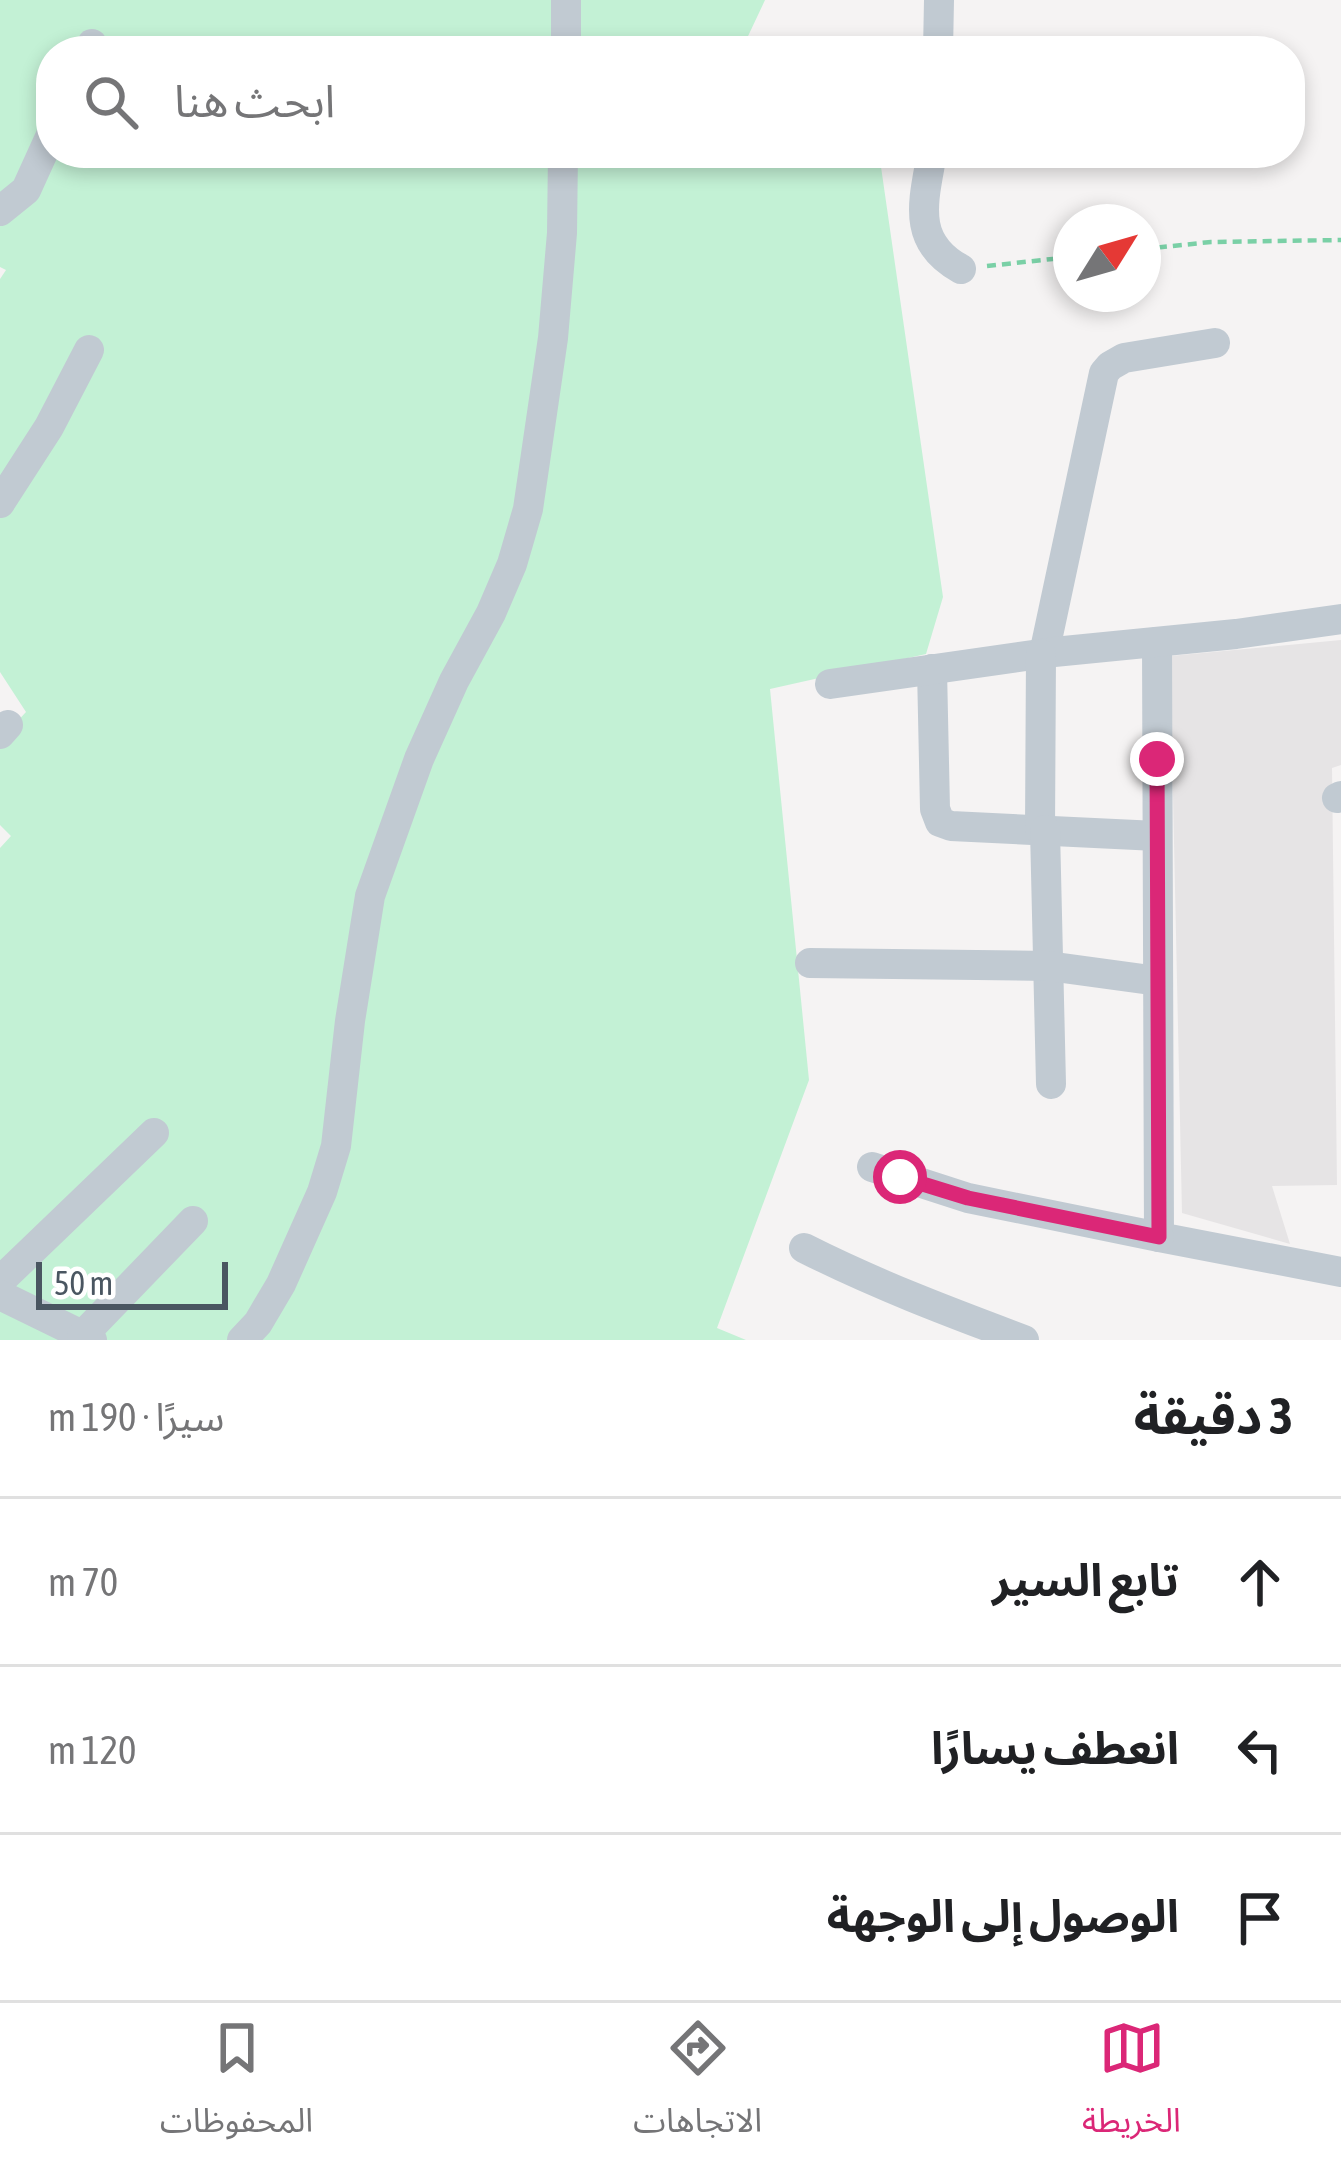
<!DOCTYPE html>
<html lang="ar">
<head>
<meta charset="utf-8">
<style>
  :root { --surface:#fff; --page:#f6f6f6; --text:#202124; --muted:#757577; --line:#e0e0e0; --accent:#db2777 }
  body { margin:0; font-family:"Asap Condensed","Noto Sans Arabic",sans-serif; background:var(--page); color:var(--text); direction:rtl }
  .compass { position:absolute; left:1053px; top:204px; width:108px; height:108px; border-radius:50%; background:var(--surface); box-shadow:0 6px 18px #0003; rotate:53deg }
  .scale { position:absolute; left:36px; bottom:30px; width:192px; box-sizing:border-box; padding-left:12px; border:6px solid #4a5661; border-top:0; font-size:33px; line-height:42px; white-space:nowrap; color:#4a5661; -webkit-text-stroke:9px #fff; paint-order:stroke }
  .stop { position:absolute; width:36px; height:36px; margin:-27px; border:9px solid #db2777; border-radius:50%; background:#fff }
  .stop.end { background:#db2777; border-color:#fff; box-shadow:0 3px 12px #0008 }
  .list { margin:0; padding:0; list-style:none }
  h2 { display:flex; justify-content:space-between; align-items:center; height:156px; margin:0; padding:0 48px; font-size:51px }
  h2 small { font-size:39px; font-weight:400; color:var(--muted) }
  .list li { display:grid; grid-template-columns:78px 1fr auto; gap:36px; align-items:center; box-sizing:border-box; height:168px; padding:0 48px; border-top:3px solid var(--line) }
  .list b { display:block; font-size:45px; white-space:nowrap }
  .list em { font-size:39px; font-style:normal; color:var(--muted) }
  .icon { flex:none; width:66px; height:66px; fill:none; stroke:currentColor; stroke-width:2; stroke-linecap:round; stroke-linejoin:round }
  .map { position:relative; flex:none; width:1341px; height:1340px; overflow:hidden; direction:ltr }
  .search { position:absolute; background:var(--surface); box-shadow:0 6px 18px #0003; left:36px; right:36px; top:36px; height:132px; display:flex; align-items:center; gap:30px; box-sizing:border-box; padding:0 42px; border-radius:48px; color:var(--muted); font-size:45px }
  .sheet { height:660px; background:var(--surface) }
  nav { display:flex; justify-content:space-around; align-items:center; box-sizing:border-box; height:168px; border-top:3px solid var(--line); background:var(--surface); font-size:33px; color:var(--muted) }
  nav a { display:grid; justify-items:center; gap:6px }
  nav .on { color:var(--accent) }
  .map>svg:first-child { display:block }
  .education { fill:#e6e4e5 }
  .green { fill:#c3f1d5 }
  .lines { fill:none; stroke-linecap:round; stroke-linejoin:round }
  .path { stroke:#7ad0a6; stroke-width:4.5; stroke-dasharray:9 6; stroke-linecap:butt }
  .minor { stroke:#c1cad2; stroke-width:30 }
  .route { stroke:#db2777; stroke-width:15 }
</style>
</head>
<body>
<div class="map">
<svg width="1341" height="1340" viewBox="0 0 1341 1340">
  <rect width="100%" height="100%" fill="#f5f3f3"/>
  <path class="education" d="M1341 640V765L1332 768 1337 1185 1272 1186 1290 1244 1182 1213 1170 656Z"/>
  <path class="green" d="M0 0H765L741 51H51V153H879L943 597 926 654 770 689 809 1080 717 1328 746 1340H0V848L11 836 0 825V740L26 712 0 672V279L6 270 0 267Z"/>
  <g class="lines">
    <g class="path">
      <path d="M1143 249 1211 242 1341 240"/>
      <path d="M987 266 1071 257"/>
    </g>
    <g class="minor">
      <path d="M89 51 92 44"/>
      <path d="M566 51V0"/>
      <path d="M938 51 939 0"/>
      <path d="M932 153C924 200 910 241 961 269"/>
      <path d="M0 211 26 190 51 135"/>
      <path d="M0 503 49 427 89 350"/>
      <path d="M1157 642 1159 1237 1341 1272"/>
      <path d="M1044 654 1104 373 1110 366 1124 358 1215 343"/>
      <path d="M932 669 935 809 940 822 951 826 1157 836"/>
      <path d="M830 684 1054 652 1236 634 1341 619"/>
      <path d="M0 734 8 725"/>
      <path d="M1337 798 1341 796"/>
      <path d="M1040 830 1041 654"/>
      <path d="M1045 830 1051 1084"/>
      <path d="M810 963 1048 966 1158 981"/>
      <path d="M872 1167 968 1198 1159 1237"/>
      <path d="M804 1248C875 1284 949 1312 1024 1340"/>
      <path d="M0 1281 154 1133"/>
      <path d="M0 1295 92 1340"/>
      <path d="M82 1336 193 1221"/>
      <path d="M242 1340 258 1323 281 1284 322 1192 336 1146 350 1021 370 896 419 759 454 681 491 613 512 564 528 509 553 338 562 233 563 153"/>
    </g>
  </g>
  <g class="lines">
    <path class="route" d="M900 1177 968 1198 1159 1237 1157 759"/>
  </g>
</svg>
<svg class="compass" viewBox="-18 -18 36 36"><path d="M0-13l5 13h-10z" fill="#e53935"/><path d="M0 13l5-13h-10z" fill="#757577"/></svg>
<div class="scale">50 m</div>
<div class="stop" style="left:900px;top:1177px"></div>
<div class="stop end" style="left:1157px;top:759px"></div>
<div class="search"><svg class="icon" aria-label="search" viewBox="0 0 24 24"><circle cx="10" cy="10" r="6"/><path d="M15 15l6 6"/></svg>ابحث هنا</div>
</div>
<section class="sheet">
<h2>3 دقيقة<small>سيرًا · 190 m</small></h2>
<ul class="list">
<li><svg class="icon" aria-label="ahead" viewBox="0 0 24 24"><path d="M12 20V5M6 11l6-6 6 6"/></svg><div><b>تابع السير</b></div><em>70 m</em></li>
<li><svg class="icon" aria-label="left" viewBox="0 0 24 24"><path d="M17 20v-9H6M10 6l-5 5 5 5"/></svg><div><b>انعطف يسارًا</b></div><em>120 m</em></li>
<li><svg class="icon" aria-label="arrive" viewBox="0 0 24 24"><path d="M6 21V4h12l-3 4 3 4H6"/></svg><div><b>الوصول إلى الوجهة</b></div></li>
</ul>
</section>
<nav>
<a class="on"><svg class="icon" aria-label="map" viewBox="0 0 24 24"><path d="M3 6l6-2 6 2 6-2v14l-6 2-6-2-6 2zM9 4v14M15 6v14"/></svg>الخريطة</a>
<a><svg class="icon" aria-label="directions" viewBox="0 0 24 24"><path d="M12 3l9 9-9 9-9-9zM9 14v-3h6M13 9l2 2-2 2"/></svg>الاتجاهات</a>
<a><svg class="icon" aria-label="saved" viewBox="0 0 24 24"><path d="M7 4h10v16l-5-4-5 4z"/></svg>المحفوظات</a>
</nav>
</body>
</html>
